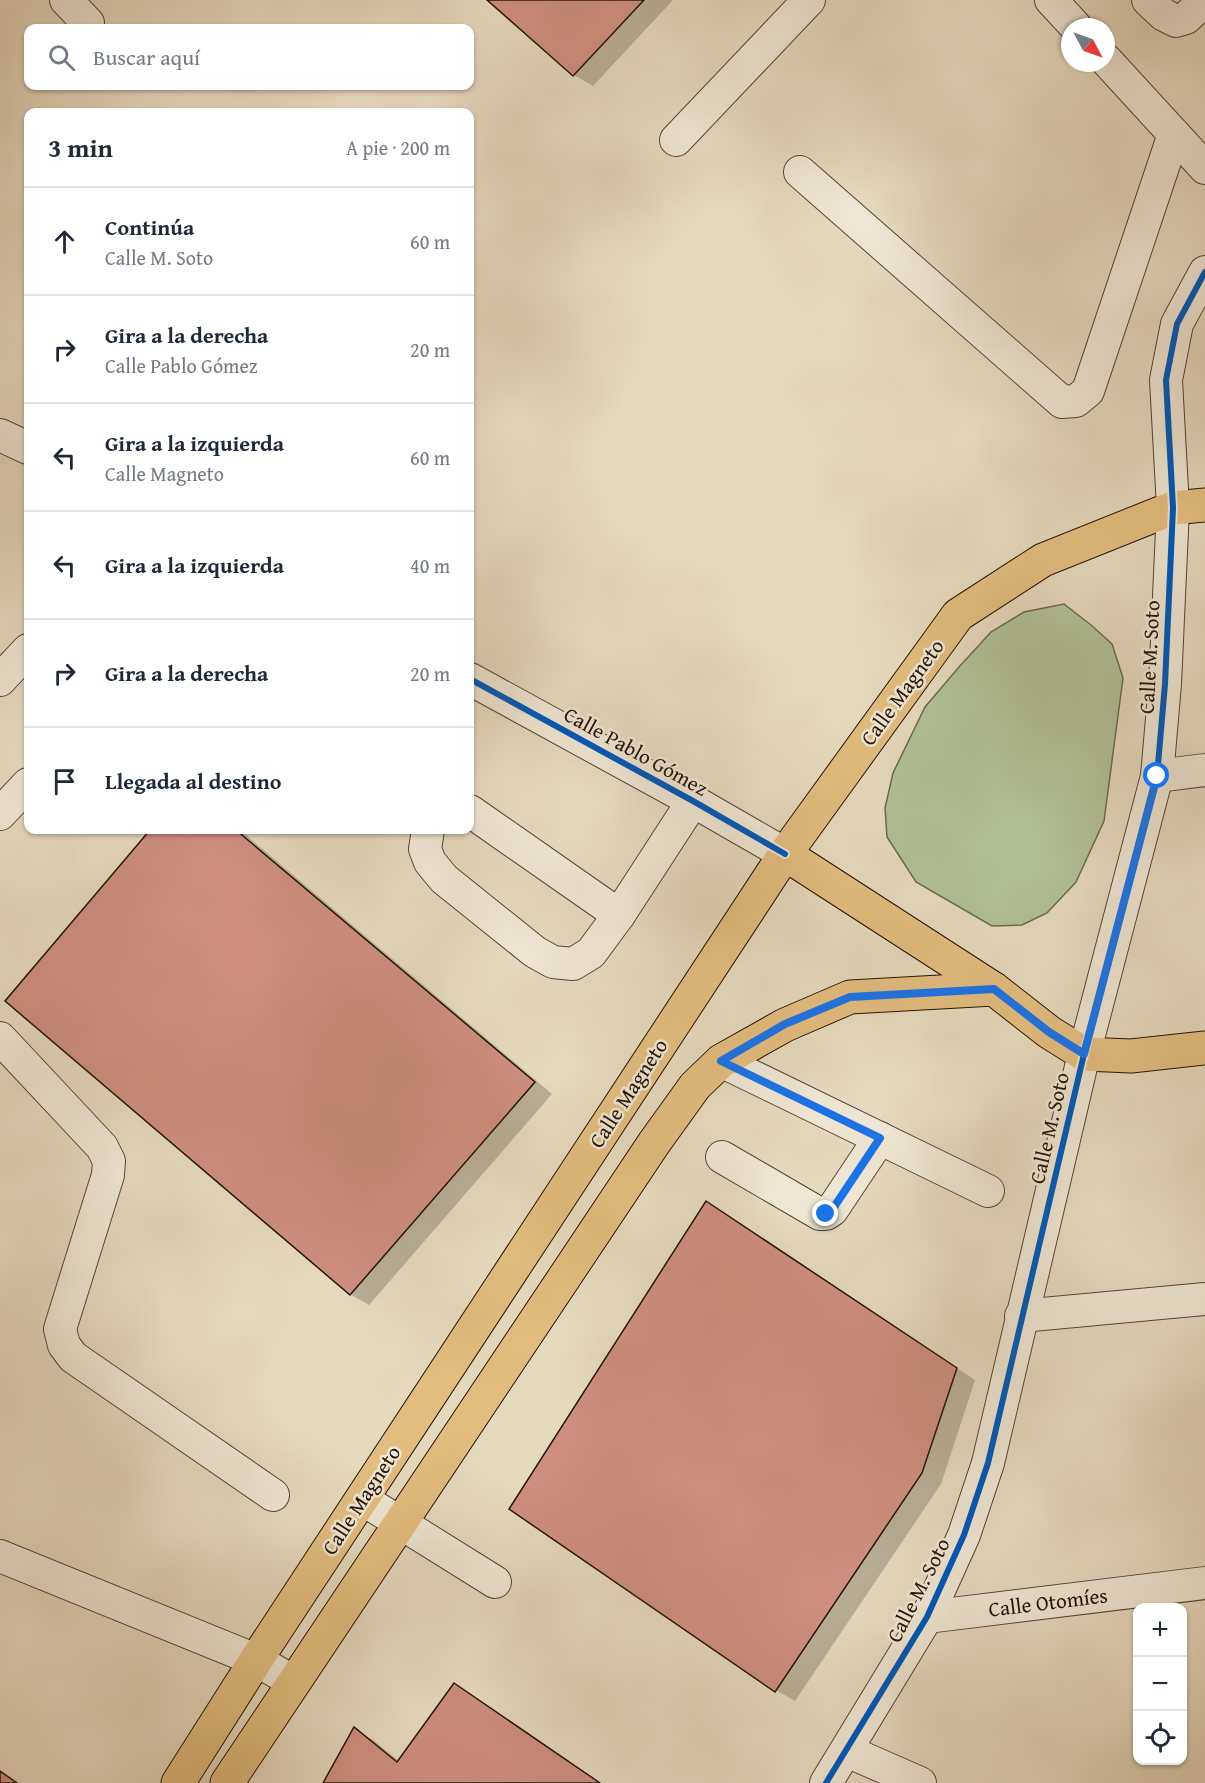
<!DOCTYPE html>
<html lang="es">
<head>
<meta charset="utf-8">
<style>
  :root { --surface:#fff; --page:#f6f6f7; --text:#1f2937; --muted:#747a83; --line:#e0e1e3 }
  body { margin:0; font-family:"Gentium Book Plus",serif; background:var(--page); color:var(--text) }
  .controls { position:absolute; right:18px; bottom:18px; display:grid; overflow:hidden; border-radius:12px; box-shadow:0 2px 4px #0004 }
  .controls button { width:54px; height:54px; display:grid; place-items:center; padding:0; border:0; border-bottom:2px solid var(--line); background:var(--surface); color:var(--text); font:30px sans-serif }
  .compass { position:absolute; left:1061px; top:18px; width:54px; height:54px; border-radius:50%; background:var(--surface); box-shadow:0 2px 4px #0004; rotate:131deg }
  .stop { position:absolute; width:18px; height:18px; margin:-14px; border:4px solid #1a73e8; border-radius:50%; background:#fff }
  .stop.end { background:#1a73e8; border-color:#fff; box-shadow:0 2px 6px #0008 }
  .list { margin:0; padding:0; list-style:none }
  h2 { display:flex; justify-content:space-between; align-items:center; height:78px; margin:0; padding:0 24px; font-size:26px }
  h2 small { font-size:20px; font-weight:400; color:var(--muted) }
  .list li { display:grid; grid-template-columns:39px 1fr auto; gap:18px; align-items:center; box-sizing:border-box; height:108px; padding:0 24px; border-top:2px solid var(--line) }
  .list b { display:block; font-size:22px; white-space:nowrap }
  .list p { margin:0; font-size:20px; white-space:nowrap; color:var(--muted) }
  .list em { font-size:20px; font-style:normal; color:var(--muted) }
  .icon { flex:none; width:33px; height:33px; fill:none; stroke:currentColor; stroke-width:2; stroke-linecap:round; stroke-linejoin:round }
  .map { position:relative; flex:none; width:1205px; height:1783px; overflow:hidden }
  .search { position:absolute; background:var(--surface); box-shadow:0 2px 4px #0004; left:24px; top:24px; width:450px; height:66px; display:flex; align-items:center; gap:15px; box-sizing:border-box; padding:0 21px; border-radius:12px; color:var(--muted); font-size:22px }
  .panel { position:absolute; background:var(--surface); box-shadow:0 2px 4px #0004; left:24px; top:108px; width:450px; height:726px; border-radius:12px }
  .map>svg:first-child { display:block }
  .green { fill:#b1c195; stroke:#6a6a4e; stroke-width:1.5 }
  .shadow { fill:#0003 }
  .building { fill:#ce8f7e; stroke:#231306; stroke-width:1.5 }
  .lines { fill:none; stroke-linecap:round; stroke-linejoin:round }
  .minor-casing { stroke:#544534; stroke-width:34 }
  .major-casing { stroke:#231306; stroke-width:35 }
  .minor { stroke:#efe7d5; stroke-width:32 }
  .major { stroke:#e3bd7f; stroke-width:33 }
  .cycleway-casing { stroke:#efe7d5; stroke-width:10 }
  .cycleway { stroke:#0057b8; stroke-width:6 }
  .route { stroke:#1a73e8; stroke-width:8 }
  .labels { text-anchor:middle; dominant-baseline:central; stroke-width:5; stroke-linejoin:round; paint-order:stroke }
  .street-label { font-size:21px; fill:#231306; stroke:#efe7d5 }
</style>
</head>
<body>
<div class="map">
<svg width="1205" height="1783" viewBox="0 0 1205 1783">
  <rect width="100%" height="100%" fill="#e6dabe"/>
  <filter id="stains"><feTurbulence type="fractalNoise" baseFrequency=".00333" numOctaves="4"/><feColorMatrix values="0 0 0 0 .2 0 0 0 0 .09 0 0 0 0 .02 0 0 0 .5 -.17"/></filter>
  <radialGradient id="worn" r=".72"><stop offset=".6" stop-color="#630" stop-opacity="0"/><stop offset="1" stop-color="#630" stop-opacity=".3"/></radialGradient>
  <path class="green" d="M1064 604 1091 625 1112 644 1123 678 1104 821 1076 882 1047 913 1022 925 992 926 916 882 887 837 885 808 893 773 925 707 959 667 991 632 1024 612Z"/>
  <g class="shadow">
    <path d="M489 0H673L593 86 574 75Z"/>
    <path d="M152 830H240L552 1094 369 1305 350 1294 7 1001Z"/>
    <path d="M706 1203 975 1380 941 1484 795 1701 776 1690Z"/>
    <path d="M454 1685 473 1696 600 1783H325L355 1730 373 1740 399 1761Z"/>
    <path d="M0 1770 18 1783H0Z"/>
  </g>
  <g class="building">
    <path d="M487 0H644L573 76Z"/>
    <path d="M150 830H236L535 1082 350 1295 5 1001Z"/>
    <path d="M706 1201 957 1368 922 1473 775 1692 509 1509Z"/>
    <path d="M454 1683 600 1783H323L354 1727 397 1762Z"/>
    <path d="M0 1771 17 1783H0Z"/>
  </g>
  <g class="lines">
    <g class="minor-casing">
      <g id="minor">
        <path d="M66 0 88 23"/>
        <path d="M1051 0 1076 27"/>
        <path d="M1148 0 1164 15 1176 21 1186 18 1205 0"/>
        <path d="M1106 60 1205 168"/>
        <path d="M676 140 809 0"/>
        <path d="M800 172 1062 402 1076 401 1088 391 1174 134"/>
        <path d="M0 435 28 448"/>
        <path d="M470 679 693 801 785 854"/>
        <path d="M0 680 28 650"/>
        <path d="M1157 776 1205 770"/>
        <path d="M470 811 619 915"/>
        <path d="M0 814 28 784"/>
        <path d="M428 830 425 849 430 862 444 879 535 952 553 962 573 964 591 953 619 915 693 801"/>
        <path d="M0 1038 102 1147 109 1161 108 1175 60 1329 64 1345 73 1357 273 1495"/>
        <path d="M721 1061 988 1191"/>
        <path d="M722 1157 820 1214H826L832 1210 880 1138"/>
        <path d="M1021 1316 1205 1299"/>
        <path d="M362 1499 495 1582"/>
        <path d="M0 1556 256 1660 294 1682"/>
        <path d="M927 1617 1205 1583"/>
        <path d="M847 1751 920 1783"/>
        <path d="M826 1783 927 1617 964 1535 988 1463 1084 1054 1157 776 1165 684 1173 508 1166 380 1177 324 1205 272"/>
      </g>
    </g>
    <g class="major-casing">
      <g id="major">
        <path d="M785 854 994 989 1049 1032 1084 1054 1131 1056 1205 1048"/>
        <path d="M178 1783 256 1660 785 854 958 615 1043 560 1173 508 1205 505"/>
        <path d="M227 1783 654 1143 695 1086 721 1061 785 1025 850 997 994 989"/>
      </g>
    </g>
    <use href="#minor" class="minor"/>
    <use href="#major" class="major"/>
    <g class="cycleway-casing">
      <g id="cycleway">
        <path d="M470 679 693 801 785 854"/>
        <path d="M826 1783 927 1617 964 1535 988 1463 1084 1054 1157 776 1165 684 1173 508 1166 380 1177 324 1205 272"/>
      </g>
    </g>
    <use href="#cycleway" class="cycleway"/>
  </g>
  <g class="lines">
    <path class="route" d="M826 1214 832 1210 880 1138 721 1061 785 1024 850 997 994 989 1049 1032 1084 1054 1157 776"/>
  </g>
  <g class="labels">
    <g class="street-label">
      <text transform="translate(1149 657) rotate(-87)">Calle M. Soto</text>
      <text transform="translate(902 692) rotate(-54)">Calle Magneto</text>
      <text transform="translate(636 751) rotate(29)">Calle Pablo Gómez</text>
      <text transform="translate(628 1093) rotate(-57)">Calle Magneto</text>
      <text transform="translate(1049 1128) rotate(-77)">Calle M. Soto</text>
      <text transform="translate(361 1500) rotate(-57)">Calle Magneto</text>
      <text transform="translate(918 1590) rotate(-63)">Calle M. Soto</text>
      <text transform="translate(1048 1602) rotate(-7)">Calle Otomíes</text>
    </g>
  </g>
  <rect width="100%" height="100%" filter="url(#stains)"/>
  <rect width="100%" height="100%" fill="url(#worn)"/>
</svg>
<div class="controls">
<button>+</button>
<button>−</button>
<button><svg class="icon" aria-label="locate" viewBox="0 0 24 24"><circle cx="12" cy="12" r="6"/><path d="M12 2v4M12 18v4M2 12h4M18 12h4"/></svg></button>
</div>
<svg class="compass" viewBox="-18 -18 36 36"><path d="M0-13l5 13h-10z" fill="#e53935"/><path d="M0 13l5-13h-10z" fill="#747a83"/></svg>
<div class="stop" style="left:1157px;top:776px"></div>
<div class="stop end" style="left:826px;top:1214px"></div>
<div class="search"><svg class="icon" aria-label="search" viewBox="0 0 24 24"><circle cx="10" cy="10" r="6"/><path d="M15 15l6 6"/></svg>Buscar aquí</div>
<section class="panel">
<h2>3 min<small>A pie · 200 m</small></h2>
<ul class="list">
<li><svg class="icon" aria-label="ahead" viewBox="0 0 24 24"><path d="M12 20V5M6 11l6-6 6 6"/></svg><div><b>Continúa</b><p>Calle M. Soto</p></div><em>60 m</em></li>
<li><svg class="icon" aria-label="right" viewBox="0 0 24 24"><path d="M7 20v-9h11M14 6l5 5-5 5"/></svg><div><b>Gira a la derecha</b><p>Calle Pablo Gómez</p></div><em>20 m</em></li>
<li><svg class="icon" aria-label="left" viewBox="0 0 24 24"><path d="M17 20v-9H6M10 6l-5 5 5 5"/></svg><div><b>Gira a la izquierda</b><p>Calle Magneto</p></div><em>60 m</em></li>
<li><svg class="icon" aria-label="left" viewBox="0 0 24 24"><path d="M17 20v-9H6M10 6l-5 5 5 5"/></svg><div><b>Gira a la izquierda</b></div><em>40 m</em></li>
<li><svg class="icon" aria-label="right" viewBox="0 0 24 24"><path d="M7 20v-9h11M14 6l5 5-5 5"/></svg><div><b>Gira a la derecha</b></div><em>20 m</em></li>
<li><svg class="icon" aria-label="arrive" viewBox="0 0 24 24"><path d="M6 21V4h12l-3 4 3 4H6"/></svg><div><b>Llegada al destino</b></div></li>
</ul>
</section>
</div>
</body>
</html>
